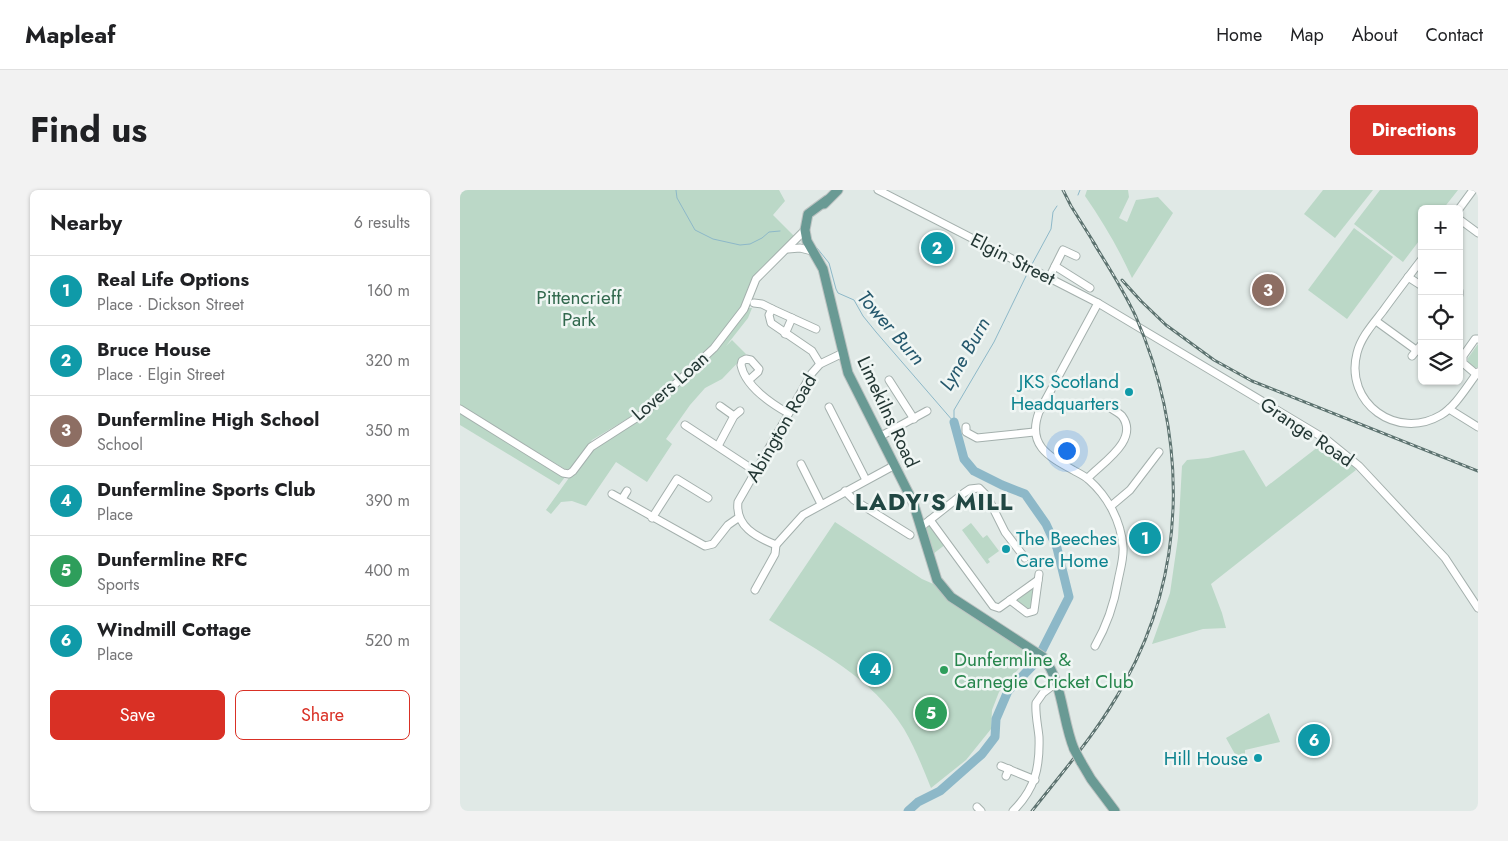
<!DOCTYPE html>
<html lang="en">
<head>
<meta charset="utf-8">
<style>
  :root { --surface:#fff; --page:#f2f2f2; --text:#202124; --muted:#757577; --line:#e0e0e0; --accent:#d93025 }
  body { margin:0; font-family:Jost,sans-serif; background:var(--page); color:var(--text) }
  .controls { position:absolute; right:15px; top:15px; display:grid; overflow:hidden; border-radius:8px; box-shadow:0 1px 4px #0004 }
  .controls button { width:45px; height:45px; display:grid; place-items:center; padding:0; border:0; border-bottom:1px solid var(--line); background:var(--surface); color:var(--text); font:25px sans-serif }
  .you { position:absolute; left:606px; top:260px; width:18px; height:18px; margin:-12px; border:4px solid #fff; border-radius:50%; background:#1a73e8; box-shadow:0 0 0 8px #1a73e833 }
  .badge { display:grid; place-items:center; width:32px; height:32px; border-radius:50%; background:var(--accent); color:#fff; font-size:16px; font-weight:700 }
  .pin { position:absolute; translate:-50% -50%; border:2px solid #fff; box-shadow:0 1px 5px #0006 }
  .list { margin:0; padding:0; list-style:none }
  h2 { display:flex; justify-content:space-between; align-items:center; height:65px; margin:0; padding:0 20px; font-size:21px }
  h2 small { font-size:16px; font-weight:400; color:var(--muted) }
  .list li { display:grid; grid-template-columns:32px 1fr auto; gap:15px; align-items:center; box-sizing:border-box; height:70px; padding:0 20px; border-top:1px solid var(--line) }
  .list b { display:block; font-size:19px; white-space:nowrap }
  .list p { margin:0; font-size:16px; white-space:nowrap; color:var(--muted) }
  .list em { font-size:16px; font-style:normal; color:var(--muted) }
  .actions { display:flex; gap:10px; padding:15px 20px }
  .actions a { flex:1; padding:11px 0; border:1px solid var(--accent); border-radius:8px; text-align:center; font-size:18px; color:var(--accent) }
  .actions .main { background:var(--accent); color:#fff }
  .icon { flex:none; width:28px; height:28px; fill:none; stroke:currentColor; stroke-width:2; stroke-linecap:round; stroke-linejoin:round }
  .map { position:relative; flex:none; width:1018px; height:621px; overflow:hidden; border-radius:8px }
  header { display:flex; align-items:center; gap:30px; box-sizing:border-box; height:70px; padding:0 25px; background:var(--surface); border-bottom:1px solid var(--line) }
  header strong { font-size:24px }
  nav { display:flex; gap:28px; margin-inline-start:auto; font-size:18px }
  .intro { display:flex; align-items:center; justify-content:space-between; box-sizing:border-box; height:120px; padding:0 30px }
  h1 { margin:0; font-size:35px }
  .button { padding:12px 22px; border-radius:8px; background:var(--accent); color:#fff; font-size:18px; font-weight:700 }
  main { display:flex; gap:30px; padding:0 30px }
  aside { flex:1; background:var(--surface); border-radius:8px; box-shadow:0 1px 4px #0004 }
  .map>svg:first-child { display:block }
  .green { fill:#bbd8c7 }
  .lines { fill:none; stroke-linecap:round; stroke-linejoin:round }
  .stream { stroke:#8db8c8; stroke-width:1 }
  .river { stroke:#8db8c8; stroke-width:9 }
  .minor-casing { stroke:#a4b0ad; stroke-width:9 }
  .major-casing { stroke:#bdc3c2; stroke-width:11 }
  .minor { stroke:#fff; stroke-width:7 }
  .major { stroke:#699a94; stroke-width:9 }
  .rail-casing { stroke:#5d7370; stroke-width:3 }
  .rail { stroke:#f0f6f4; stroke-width:1; stroke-dasharray:4; stroke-linecap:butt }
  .major-bridge-casing { stroke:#bdc3c2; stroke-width:11; stroke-linecap:butt }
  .major-bridge { stroke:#699a94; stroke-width:9 }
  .culture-dot { fill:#0f9aa8; stroke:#f0f6f4; stroke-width:2 }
  .leisure-dot { fill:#2e9e5b; stroke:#f0f6f4; stroke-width:2 }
  .labels { text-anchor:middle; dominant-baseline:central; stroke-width:5; stroke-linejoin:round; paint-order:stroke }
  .street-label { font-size:19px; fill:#233734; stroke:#f0f6f4 }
  .park-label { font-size:19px; fill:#32694e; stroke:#f0f6f4 }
  .culture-label { font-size:19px; fill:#0d838f; stroke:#f0f6f4; text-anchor:end }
  .leisure-label { font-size:19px; fill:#27864d; stroke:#f0f6f4; text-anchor:start }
  .water-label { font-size:20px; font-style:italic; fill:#24576c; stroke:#f0f6f4 }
  .district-label { font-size:24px; font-weight:bold; letter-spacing:1px; fill:#214743; stroke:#f0f6f4 }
</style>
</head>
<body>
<header>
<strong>Mapleaf</strong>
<nav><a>Home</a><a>Map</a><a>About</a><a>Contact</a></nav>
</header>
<div class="intro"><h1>Find us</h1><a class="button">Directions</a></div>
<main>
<aside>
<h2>Nearby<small>6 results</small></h2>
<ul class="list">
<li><span class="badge" style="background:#0f9aa8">1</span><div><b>Real Life Options</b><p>Place · Dickson Street</p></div><em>160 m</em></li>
<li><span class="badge" style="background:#0f9aa8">2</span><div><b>Bruce House</b><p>Place · Elgin Street</p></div><em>320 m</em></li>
<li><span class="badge" style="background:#8d6e63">3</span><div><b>Dunfermline High School</b><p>School</p></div><em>350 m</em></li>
<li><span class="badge" style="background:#0f9aa8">4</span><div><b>Dunfermline Sports Club</b><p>Place</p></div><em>390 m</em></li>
<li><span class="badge" style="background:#2e9e5b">5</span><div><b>Dunfermline RFC</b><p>Sports</p></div><em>400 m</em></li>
<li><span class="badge" style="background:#0f9aa8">6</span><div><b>Windmill Cottage</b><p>Place</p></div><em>520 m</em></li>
</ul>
<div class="actions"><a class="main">Save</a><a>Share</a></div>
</aside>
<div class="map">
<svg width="1018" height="621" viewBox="0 0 1018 621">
  <rect width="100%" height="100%" fill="#e0e9e6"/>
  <g class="green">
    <path d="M0 0H319L325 11 313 25 335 47 298 81 288 98 282 115 253 156 193 211 172 226 132 250 111 280 108 281 0 215Z"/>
    <path d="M627 0H668L669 7 659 28 667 32 676 10 698 7 713 23 672 88C659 59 643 32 625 6Z"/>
    <path d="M863 0H913L875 48 844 24Z"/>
    <path d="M920 0H998L983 19H962V47L943 72 894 34Z"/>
    <path d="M894 38 933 67 887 129 848 100Z"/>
    <path d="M289 118H292L288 128 266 156 272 150 286 164 262 189 245 198 230 215 206 249 212 254 187 292 156 272 126 316 112 311 101 312 91 324 86 320 131 257 198 215 257 160Z"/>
    <path d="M1018 154V177L1015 178 1008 173V168Z"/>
    <path d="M0 222 105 287 99 295 0 235Z"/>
    <path d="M863 253 866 259C879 257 888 271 896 280L751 394 762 423 766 438 743 439 692 454 710 403 718 348 722 276 727 270 748 268 784 260 806 297Z"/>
    <path d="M375 332 462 389 478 396 487 409 572 463 539 502 532 520 531 539 506 570 471 598C463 578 455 558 444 539 413 488 358 461 309 430Z"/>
    <path d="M511 333 523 348 527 345 539 361 528 369 530 372 527 374 502 340Z"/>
    <path d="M471 335 486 354 473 364 465 339Z"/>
    <path d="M576 396 573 419H568L556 411Z"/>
    <path d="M809 523 820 552 785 560V564L776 566 766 548Z"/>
  </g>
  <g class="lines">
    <g class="stream">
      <path d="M216 0 217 8 235 40 253 49 280 55 290 54 302 48 309 42 320 41"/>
      <path d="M618 5 620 0"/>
      <path d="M357 58 369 73 376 99 378 103 394 110 403 126 416 142 493 231"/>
      <path d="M571 76 591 39 593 22 597 16"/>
      <path d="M494 232V220L534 152 568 82"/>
    </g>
    <path class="river" d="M448 621 458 612 480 601 522 564 535 547 536 529 548 501 576 472 609 407 597 358 586 334 565 304 542 295 514 281 504 269 494 232"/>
    <g class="minor-casing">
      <g id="minor">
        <path d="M418 0 638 113 867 250 899 276 985 368 1018 418"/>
        <path d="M999 19 1013 0"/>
        <path d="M999 29 1018 43"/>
        <path d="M328 59 340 58 352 61"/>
        <path d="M962 69C949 86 936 103 923 121 913 134 901 147 897 163 884 213 937 251 981 225 996 216 1007 196 1018 182"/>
        <path d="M595 76 630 98"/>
        <path d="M948 87 962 96"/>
        <path d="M589 88 603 60 616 66"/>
        <path d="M999 101V105"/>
        <path d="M294 113 302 114 312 119 309 125 311 133 352 161 360 174"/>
        <path d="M312 119 356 139"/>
        <path d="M916 131 956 160"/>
        <path d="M325 144 332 128"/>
        <path d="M383 163 360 174 352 183 278 312C275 336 296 347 316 355L343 325 435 275"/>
        <path d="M952 166 961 155"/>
        <path d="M1016 184 1003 173V166L1015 149H1018"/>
        <path d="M289 190 298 182 299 179 291 170 286 169 282 171 281 175C285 196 312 214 328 223"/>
        <path d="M429 190 454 229"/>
        <path d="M260 216 274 226"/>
        <path d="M369 217 406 290"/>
        <path d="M0 219 103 283 109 284 113 281 131 257 184 223 254 158 284 119 296 89 345 40"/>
        <path d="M989 219 1018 237"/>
        <path d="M225 235 295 281"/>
        <path d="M506 237V242L517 248 574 242"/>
        <path d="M421 246 467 221"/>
        <path d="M258 256 274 226 280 221"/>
        <path d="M341 274 361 314"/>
        <path d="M628 288C642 273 680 250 662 226 658 222 650 218 645 215"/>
        <path d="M385 301 394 310 450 345"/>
        <path d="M152 304 245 356 253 354 268 335 278 328"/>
        <path d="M162 309 167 301"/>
        <path d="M651 316 670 300 699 262"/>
        <path d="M192 328 217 289 248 308"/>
        <path d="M470 330 533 416 539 418 578 390"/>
        <path d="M461 337 504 303 510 299 519 298 527 306 545 342 565 368"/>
        <path d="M295 400 315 364 316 355"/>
        <path d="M550 410 567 423 574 421 579 384"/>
        <path d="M635 456C647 435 654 415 658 391 660 380 664 368 663 357 661 331 648 307 629 290 625 286 618 283 613 280 587 266 567 254 579 222L638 113"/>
        <path d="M541 576 575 590"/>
        <path d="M546 586 549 579"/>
        <path d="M517 617 521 621"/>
        <path d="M553 621C575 599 580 578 579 547 578 536 575 524 576 513L583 503 596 493"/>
      </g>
    </g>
    <g class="major-casing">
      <g id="major">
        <path d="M367 10 348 24 345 40 347 51 363 79 388 183 453 312 477 390 491 407 583 467C603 492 602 530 614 559"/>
        <path d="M364 14 378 0"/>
        <path d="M621 572 631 589 655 621"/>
      </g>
    </g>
    <use href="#minor" class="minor"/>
    <use href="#major" class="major"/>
    <g class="rail-casing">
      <g id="rail">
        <path d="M603 0 611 16 636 56"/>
        <path d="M662 90 681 111 706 135 754 170 792 191 1018 281"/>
        <path d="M572 621C605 579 640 539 665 492 728 378 727 245 676 127 664 101 648 76 633 52"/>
      </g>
    </g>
    <use href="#rail" class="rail"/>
    <g class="major-bridge-casing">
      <path id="major-bridge" d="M614 559 621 572"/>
    </g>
    <use href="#major-bridge" class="major-bridge"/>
  </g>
  <g class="culture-dot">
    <circle cx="669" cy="202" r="5"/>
    <circle cx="546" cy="359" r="5"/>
    <circle cx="798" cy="568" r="5"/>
  </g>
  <circle class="leisure-dot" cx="484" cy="480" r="5"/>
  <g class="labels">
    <g class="street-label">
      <text transform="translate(553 69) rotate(27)">Elgin Street</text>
      <text transform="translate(210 196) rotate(-41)">Lovers Loan</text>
      <text transform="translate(428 222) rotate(65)">Limekilns Road</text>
      <text transform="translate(321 238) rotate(-60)">Abington Road</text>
      <text transform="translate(847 242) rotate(34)">Grange Road</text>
    </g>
    <g class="park-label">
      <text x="119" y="107">Pittencrieff<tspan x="119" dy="22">Park</tspan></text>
    </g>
    <g class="culture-label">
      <text x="659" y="191">JKS Scotland<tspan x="659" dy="22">Headquarters</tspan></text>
      <text x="556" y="348" text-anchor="start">The Beeches<tspan x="556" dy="22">Care Home</tspan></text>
      <text x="788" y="568">Hill House</text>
    </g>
    <g class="leisure-label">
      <text x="494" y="469">Dunfermline &amp;<tspan x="494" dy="22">Carnegie Cricket Club</tspan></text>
    </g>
    <g class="water-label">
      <text transform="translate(431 138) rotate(49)">Tower Burn</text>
      <text transform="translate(505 164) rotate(-60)">Lyne Burn</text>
    </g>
    <g class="district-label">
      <text x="474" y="311">LADY'S MILL</text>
    </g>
  </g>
</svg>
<div class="controls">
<button>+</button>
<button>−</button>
<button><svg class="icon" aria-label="locate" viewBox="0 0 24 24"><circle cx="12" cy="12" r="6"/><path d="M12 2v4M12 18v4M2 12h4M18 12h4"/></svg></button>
<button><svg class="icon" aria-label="layers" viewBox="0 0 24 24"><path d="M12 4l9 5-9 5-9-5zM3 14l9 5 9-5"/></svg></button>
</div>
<div class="you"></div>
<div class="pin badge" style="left:685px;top:348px;background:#0f9aa8">1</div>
<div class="pin badge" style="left:477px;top:58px;background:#0f9aa8">2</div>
<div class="pin badge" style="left:808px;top:100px;background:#8d6e63">3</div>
<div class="pin badge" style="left:415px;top:479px;background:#0f9aa8">4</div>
<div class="pin badge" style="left:471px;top:523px;background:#2e9e5b">5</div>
<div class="pin badge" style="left:854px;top:550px;background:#0f9aa8">6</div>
</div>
</main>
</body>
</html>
